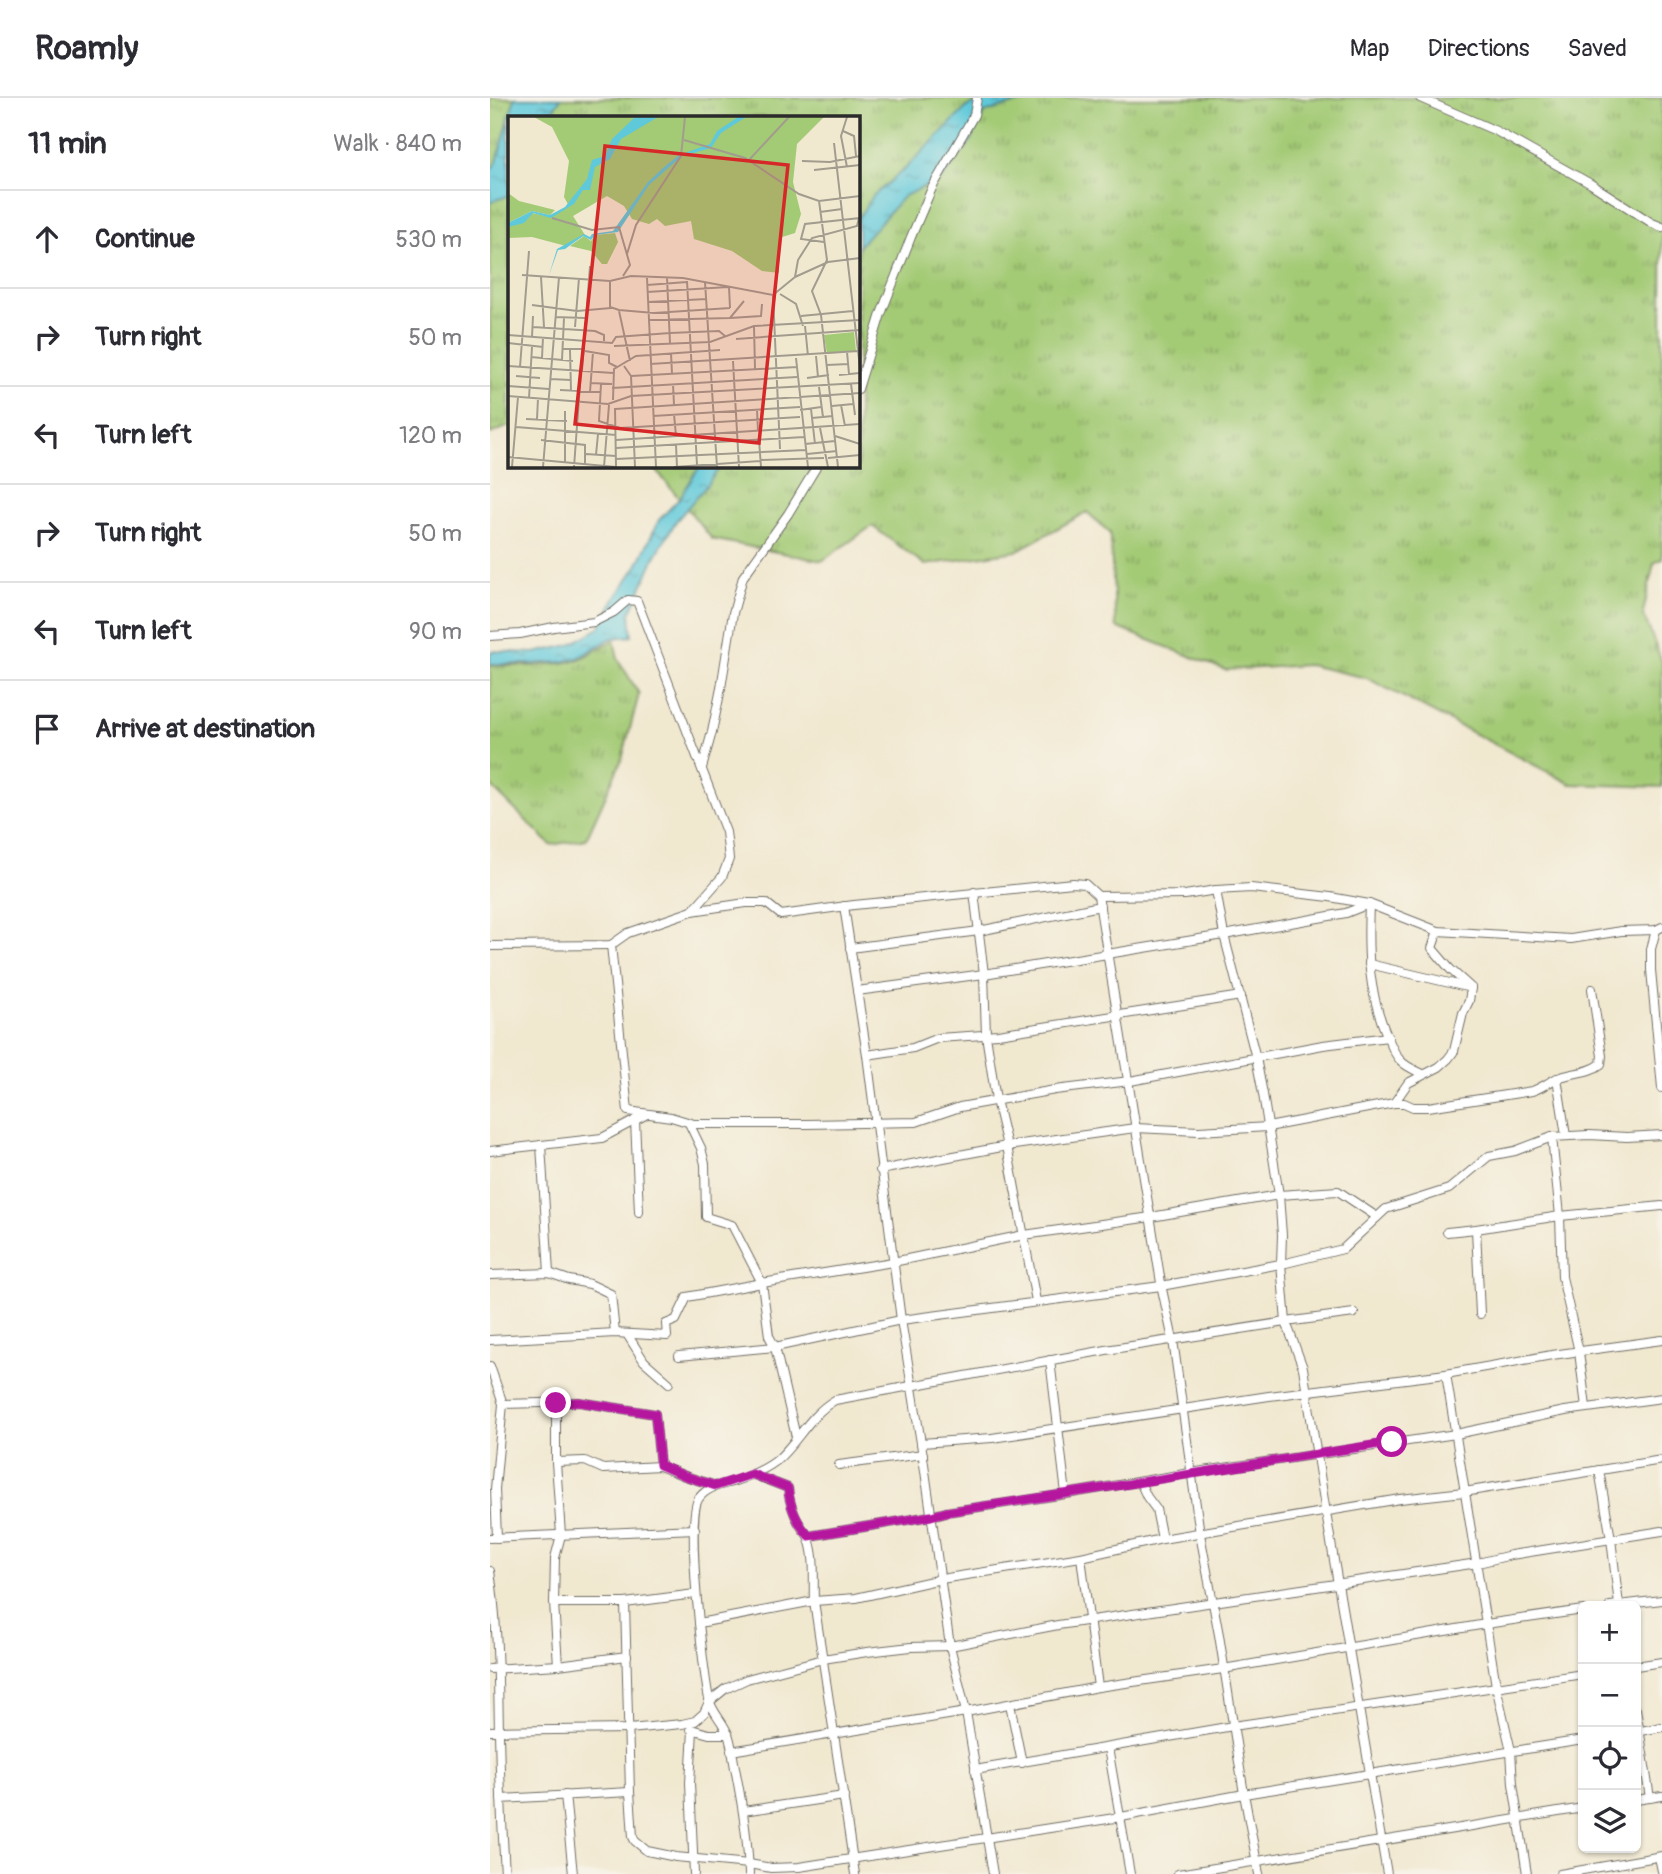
<!DOCTYPE html>
<html lang="en">
<head>
<meta charset="utf-8">
<style>
  :root { --surface:#fff; --page:#f7f7f7; --text:#2b2b33; --muted:#7c7c81; --line:#e1e1e2 }
  body { margin:0; font-family:Pangolin,sans-serif; background:var(--page); color:var(--text) }
  .controls { position:absolute; right:21px; bottom:21px; display:grid; overflow:hidden; border-radius:10px; box-shadow:0 2px 5px #0004 }
  .controls button { width:63px; height:63px; display:grid; place-items:center; padding:0; border:0; border-bottom:2px solid var(--line); background:var(--surface); color:var(--text); font:35px sans-serif }
  .stop { position:absolute; width:21px; height:21px; margin:-16px; border:5px solid #b5179e; border-radius:50%; background:#fff }
  .stop.end { background:#b5179e; border-color:#fff; box-shadow:0 2px 7px #0008 }
  .list { margin:0; padding:0; list-style:none }
  h2 { display:flex; justify-content:space-between; align-items:center; height:91px; margin:0; padding:0 28px; font-size:30px }
  h2 small { font-size:23px; font-weight:400; color:var(--muted) }
  .list li { display:grid; grid-template-columns:46px 1fr auto; gap:21px; align-items:center; box-sizing:border-box; height:98px; padding:0 28px; border-top:2px solid var(--line) }
  .list b { display:block; font-size:26px; white-space:nowrap }
  .list em { font-size:23px; font-style:normal; color:var(--muted) }
  .icon { flex:none; width:38px; height:38px; fill:none; stroke:currentColor; stroke-width:2; stroke-linecap:round; stroke-linejoin:round }
  .map { position:relative; flex:none; width:1172px; height:1776px; overflow:hidden }
  header { display:flex; align-items:center; gap:42px; box-sizing:border-box; height:98px; padding:0 35px; background:var(--surface); border-bottom:2px solid var(--line) }
  header strong { font-size:33px }
  nav { display:flex; gap:38px; margin-inline-start:auto; font-size:24px }
  main { display:flex }
  aside { flex:1; background:var(--surface) }
  .map>svg:first-child { display:block }
  .grass { fill:url(#grass-tufts); stroke:#677a50; stroke-width:2 }
  .water { fill:url(#water-ripples); stroke:#457a82; stroke-width:2 }
  .lines { fill:none; stroke-linecap:round; stroke-linejoin:round }
  .street-casing { stroke:#706d65; stroke-width:10 }
  .street { stroke:#fff; stroke-width:8 }
  .route { stroke:#b5179e; stroke-width:9 }
  .inset-road { fill:none; stroke:#a29c8e; stroke-width:2 }
  .view { fill:#d62828; fill-opacity:0.15; stroke:#d62828; stroke-width:3.5 }
  .inset-edge { fill:none; stroke:#2b2b2b; stroke-width:3.5 }
</style>
</head>
<body>
<header>
<strong>Roamly</strong>
<nav><a>Map</a><a>Directions</a><a>Saved</a></nav>
</header>
<main>
<aside>
<h2>11 min<small>Walk · 840 m</small></h2>
<ul class="list">
<li><svg class="icon" aria-label="ahead" viewBox="0 0 24 24"><path d="M12 20V5M6 11l6-6 6 6"/></svg><div><b>Continue</b></div><em>530 m</em></li>
<li><svg class="icon" aria-label="right" viewBox="0 0 24 24"><path d="M7 20v-9h11M14 6l5 5-5 5"/></svg><div><b>Turn right</b></div><em>50 m</em></li>
<li><svg class="icon" aria-label="left" viewBox="0 0 24 24"><path d="M17 20v-9H6M10 6l-5 5 5 5"/></svg><div><b>Turn left</b></div><em>120 m</em></li>
<li><svg class="icon" aria-label="right" viewBox="0 0 24 24"><path d="M7 20v-9h11M14 6l5 5-5 5"/></svg><div><b>Turn right</b></div><em>50 m</em></li>
<li><svg class="icon" aria-label="left" viewBox="0 0 24 24"><path d="M17 20v-9H6M10 6l-5 5 5 5"/></svg><div><b>Turn left</b></div><em>90 m</em></li>
<li><svg class="icon" aria-label="arrive" viewBox="0 0 24 24"><path d="M6 21V4h12l-3 4 3 4H6"/></svg><div><b>Arrive at destination</b></div></li>
</ul>
</aside>
<div class="map">
<svg width="1172" height="1776" viewBox="0 0 1172 1776">
  <defs>
    <pattern id="grass-tufts" width="24" height="20" patternUnits="userSpaceOnUse" patternTransform="scale(1.75)"><rect width="24" height="20" fill="#a3ca75"/><path d="M3 7l-1-3M5 7V3M7 7l1-3M15 17l-1-3M17 17v-4M19 17l1-3" fill="none" stroke="#85a460"/></pattern>
    <pattern id="water-ripples" width="26" height="14" patternUnits="userSpaceOnUse" patternTransform="scale(1.75)"><rect width="26" height="14" fill="#5fc9da"/><path d="M2 4q2-2 4 0t4 0M15 11q2-2 4 0t4 0" fill="none" stroke="#4fa3b1"/></pattern>
  </defs>
  <rect width="100%" height="100%" fill="#f7f3e8"/>
  <filter id="ink" filterUnits="userSpaceOnUse"><feTurbulence type="fractalNoise" baseFrequency=".0143" numOctaves="2"/><feDisplacementMap in="SourceGraphic" scale="14" xChannelSelector="R" yChannelSelector="G"/><feConvolveMatrix kernelMatrix="1 2 1 2 8 2 1 2 1" color-interpolation-filters="sRGB"/></filter>
  <filter id="wash" filterUnits="userSpaceOnUse"><feTurbulence type="fractalNoise" baseFrequency=".00686" numOctaves="4" result="noise"/><feDisplacementMap in="SourceGraphic" scale="28" xChannelSelector="R" yChannelSelector="G"/><feGaussianBlur stdDeviation="1.57" result="paint"/><feColorMatrix in="noise" values="0 0 0 0 0 0 0 0 0 0 0 0 0 0 0 0 0 1.4 0 .05"/><feComposite in="paint" operator="in"/></filter>
  <g filter="url(#wash)">
    <rect width="100%" height="100%" fill="#f1e8d0"/>
    <g class="grass">
      <path d="M0 0H1172V461L1164 465 1153 515 1172 564V689L1081 686 877 580 818 567 735 572 626 529 620 435 597 414 526 453 435 467 382 428 332 463 222 441 163 368H368V19H19V328L0 336Z"/>
      <path d="M124 542 128 561 149 596 132 661 96 741 61 747 0 687V568H42L73 565 90 561Z"/>
    </g>
    <g class="water">
      <path d="M25 0H71L58 19H19Z"/>
      <path d="M498 0H552L517 8 494 15 480 44 452 81 414 98 368 149V120L383 98 416 70 477 9Z"/>
      <path d="M19 20V98L5 102 0 105V72L7 64Z"/>
      <path d="M210 368H231L217 387 186 423 165 459 140 515 142 538 122 540 88 560 71 564 40 566H0V554L3 553 44 555 80 547 109 530 121 507 148 466 169 422 189 401Z"/>
    </g>
  </g>
  <g filter="url(#ink)">
    <g class="lines">
      <g class="street-casing">
        <g id="street">
          <path d="M930 0 1006 33 1101 86 1162 125 1172 129"/>
          <path d="M368 291 391 216 421 139 442 90 484 17 487 0"/>
          <path d="M0 538 30 536 64 529 104 524 124 514 138 502 147 503 236 734 239 761 232 779 202 813"/>
          <path d="M212 670 222 634 231 590 243 515 253 479 298 416 327 368"/>
          <path d="M726 792 734 837 766 960 773 996 789 1097 792 1137 791 1166 796 1224 813 1270 836 1415 897 1776"/>
          <path d="M484 794 494 876 496 937 506 1002 517 1048 546 1203"/>
          <path d="M608 798 695 797 726 792 761 790 840 799 879 806 948 833 1081 841 1131 833 1166 832 1172 829"/>
          <path d="M879 806C877 855 878 893 897 938 901 946 904 956 910 962 916 969 925 972 933 976"/>
          <path d="M354 808 377 957 411 1222 431 1345 460 1548 476 1614 503 1776"/>
          <path d="M1166 832 1161 851V872L1172 990"/>
          <path d="M948 833 942 850 960 871 979 888"/>
          <path d="M121 847 138 1013 181 1019 204 1026H317L426 1024 470 1009 565 992 640 983 833 947 898 939"/>
          <path d="M0 848 121 847 138 835 202 813 256 805H276L291 817 364 807 583 785 595 786 608 798 672 1191 683 1242 710 1436 729 1537 754 1696 769 1776"/>
          <path d="M360 850 489 833 610 808"/>
          <path d="M879 866 981 890"/>
          <path d="M367 893 494 876 734 837 856 815 876 807"/>
          <path d="M377 957 423 950 448 940 508 936 751 898"/>
          <path d="M1067 980 1076 1038"/>
          <path d="M904 1005H914L923 1009H938L1042 993C1052 990 1058 984 1068 980 1082 974 1098 976 1111 966L1112 958 1102 891"/>
          <path d="M145 1022 149 1114"/>
          <path d="M199 1025 211 1050 215 1066 216 1119 242 1127 272 1185 279 1238 285 1249 306 1339"/>
          <path d="M1062 1039 1070 1118 1072 1179 1089 1254 1096 1309"/>
          <path d="M51 1047 59 1175"/>
          <path d="M0 1053 112 1040 157 1016"/>
          <path d="M390 1072 517 1048 645 1030 709 1033 778 1029 904 1005 918 985 949 969 958 961 964 953 973 915 979 903 981 890"/>
          <path d="M986 1131 990 1216"/>
          <path d="M957 1134 986 1131 1070 1118 1172 1108"/>
          <path d="M0 1177 59 1175 79 1182 100 1186 121 1196 125 1235"/>
          <path d="M137 1236 154 1263 179 1285"/>
          <path d="M0 1242 125 1235 177 1238 176 1226 186 1222 197 1199 272 1185 403 1164 534 1137 661 1119 789 1097 848 1093 887 1119"/>
          <path d="M189 1258 285 1249 411 1222 671 1188 796 1165 853 1151 896 1111 959 1091 999 1058 1025 1053 1062 1039 1099 1037 1137 1039 1172 1037"/>
          <path d="M560 1262 576 1396"/>
          <path d="M0 1268 13 1306 5 1391 7 1440"/>
          <path d="M956 1276 1006 1588 1021 1653 1023 1686 1037 1776"/>
          <path d="M66 1305V1364L71 1437 65 1460 64 1505 68 1567"/>
          <path d="M13 1306 89 1304 165 1316 170 1368 195 1378 226 1388"/>
          <path d="M431 1345 502 1340 779 1298 956 1276 1062 1257 1172 1242"/>
          <path d="M66 1364 95 1363 113 1371 170 1368"/>
          <path d="M349 1367 433 1356"/>
          <path d="M1109 1372 1121 1441 1129 1507"/>
          <path d="M262 1376 298 1390C299 1404 303 1415 310 1427 313 1432 318 1436 319 1441 326 1460 323 1483 324 1503L365 1776"/>
          <path d="M650 1384 657 1399 666 1411 672 1441"/>
          <path d="M319 1438 441 1418 456 1414 576 1396 700 1375 966 1336 1075 1313 1172 1300"/>
          <path d="M0 1440 205 1431"/>
          <path d="M591 1459 608 1589"/>
          <path d="M0 1473C8 1527 8 1580 9 1635 10 1682 12 1729 15 1776"/>
          <path d="M64 1505H135L205 1496"/>
          <path d="M135 1505 140 1694 143 1739 145 1743 157 1753 186 1759 259 1766 281 1770 309 1769 631 1719 754 1696 1093 1642"/>
          <path d="M1120 1508 1172 1502"/>
          <path d="M209 1525 324 1503 366 1500 451 1481 591 1459 672 1441 910 1401 974 1394 1172 1362"/>
          <path d="M1146 1568 1172 1564"/>
          <path d="M0 1571 68 1567 137 1558"/>
          <path d="M520 1606 532 1665"/>
          <path d="M1146 1611 1160 1700"/>
          <path d="M201 1631 219 1636H238"/>
          <path d="M203 1632 200 1685 204 1776"/>
          <path d="M0 1633 139 1631 192 1626 205 1623 214 1615 219 1604 235 1591 257 1581 333 1561 377 1554 421 1549 460 1548 568 1527 988 1465 1021 1457 1172 1433"/>
          <path d="M1146 1634 1172 1629"/>
          <path d="M618 1650 640 1776"/>
          <path d="M241 1653 476 1614 608 1589 733 1571 996 1526 1093 1512"/>
          <path d="M485 1672 743 1628 1093 1576"/>
          <path d="M75 1697 83 1776"/>
          <path d="M11 1701 140 1694"/>
          <path d="M1146 1702 1172 1698"/>
          <path d="M253 1713 354 1698"/>
          <path d="M1169 1759 1172 1773"/>
          <path d="M259 1776C258 1740 252 1705 245 1670 243 1660 242 1649 239 1639 235 1625 222 1615 219 1601 213 1573 195 1418 209 1400 217 1389 231 1387 242 1384 257 1379 273 1373 286 1363 308 1344 319 1317 345 1302L616 1252 796 1224 864 1215"/>
          <path d="M688 1776 1093 1710"/>
          <path d="M1070 1776 1172 1758"/>
        </g>
      </g>
      <use href="#street" class="street"/>
    </g>
  </g>
  <g class="lines" filter="url(#ink)">
    <path class="route" d="M66 1305 89 1304 165 1316 170 1367 195 1378 226 1388 262 1376 298 1390C300 1409 306 1424 319 1438L441 1418 456 1414C605 1392 753 1368 902 1344"/>
  </g>
  <g transform="translate(18 18)">
    <rect width="352" height="352" fill="#f1e8d0"/>
    <path d="M26 1H316L289 28 285 66 293 98 287 117 271 122V157L254 155 224 135 186 123 183 105 157 110 149 103 141 108 124 103 116 90 99 80 65 100 77 119 58 130 24 121 0 122V111L24 97 43 101 61 90 56 81 61 45 44 11ZM0 77 11 85 47 94 42 99 24 95 0 107ZM107 117 110 126 99 148H94L83 135 62 130 76 120 83 125 87 119Z" fill="#a3ca75"/>
    <path d="M346 216 348 235 319 238 316 219Z" fill="#a3ca75"/>
    <path d="M127 1H150L113 23 102 43 87 51 82 74H75L66 88 43 102 25 97 16 107 0 111V107L24 95 42 99 57 91 79 63 84 44 97 40 104 23ZM230 1H238L213 17 203 32 174 40 141 69 110 116 87 119 83 124 75 120 57 133 50 134 41 159 49 133 76 118 82 121 84 118 105 115 140 66 155 52 171 39 202 28 209 15Z" fill="#5fc9da"/>
    <path class="inset-road" d="M335 15 346 20 348 40M176 24 237 42 291 78 311 85 352 80M326 27 352 252M241 44 281 1M294 45 322 46 352 40M339 51 333 20 339 1M306 54 352 49M311 85 319 144 304 175 313 199 330 351M312 96 334 93M44 102 84 114 111 111 122 149 115 160M316 126 293 123 297 108 352 102M119 138 128 109 173 40 177 1M14 159 102 165 123 160 175 162 265 179 287 161 290 144 304 122 349 110 351 102M33 161 36 211M287 161 320 146 352 142M139 162 148 351M159 162 162 227M102 165V191L111 194 146 197 222 192M179 165 189 349M197 166 209 351M139 169 179 166M221 171 222 192M139 176 220 171M272 178 288 188 295 210M265 179 272 333M140 186 199 183M24 189 69 195 103 192M111 195 122 245M293 200 345 195M47 201 77 202M222 202 253 200 254 188M140 204 222 202 236 185M246 210 247 253M297 210 300 240M25 211 87 215 96 219V225M67 211 71 162M0 219 104 227 108 221 162 217 211 215 217 220M24 221 25 200M228 223 352 214M0 227 35 231M106 230 202 226 246 210 352 204M54 233H77M62 234 63 275M77 235 101 239V247L109 251M339 236 341 258M163 237 164 258M308 240 310 261M23 241 65 245M34 242 35 221M288 242 300 351M54 244 56 202M225 245 231 351M142 248 351 235M319 249 340 248M0 250 105 257M116 250 123 260 127 351M12 251 21 135M74 255 82 150M331 259 352 257M8 260 32 262M123 260 289 251M299 262 321 259M42 263 63 264M82 267 104 268M93 268 91 305 112 312 292 301M165 268 166 289M343 268 347 299M0 270 41 273M311 271 315 301M104 272 289 261M52 274 92 276M82 276 85 236M0 280 100 288 123 280 352 267M21 282 24 231M105 284 106 253 128 240 212 234M333 289 337 310M324 290 345 288M107 292 108 351M107 293 352 277M303 293 307 328M249 294 250 315M292 294 313 291M57 295V346M166 298 168 320M145 300 292 291M304 302 325 300M18 303 59 305M29 303 30 282M8 311 108 319M312 312 320 351M327 320 352 328M33 324 77 329V348M108 324 352 308M251 324 253 351M297 328 327 325M168 329 169 351M108 332 296 321M78 338 108 340M299 338 329 335M88 339 90 318M0 341 108 351M320 342 352 339M108 343 298 334M252 344 316 342M4 351 10 281M35 351 51 161M66 351 73 255M96 351 101 289M166 351 252 345"/>
    <path class="view" d="M97 30 280 49 251 327 67 308Z"/>
    <rect width="352" height="352" class="inset-edge"/>
  </g>
</svg>
<div class="controls">
<button>+</button>
<button>−</button>
<button><svg class="icon" aria-label="locate" viewBox="0 0 24 24"><circle cx="12" cy="12" r="6"/><path d="M12 2v4M12 18v4M2 12h4M18 12h4"/></svg></button>
<button><svg class="icon" aria-label="layers" viewBox="0 0 24 24"><path d="M12 4l9 5-9 5-9-5zM3 14l9 5 9-5"/></svg></button>
</div>
<div class="stop" style="left:902px;top:1344px"></div>
<div class="stop end" style="left:66px;top:1305px"></div>
</div>
</main>
</body>
</html>
